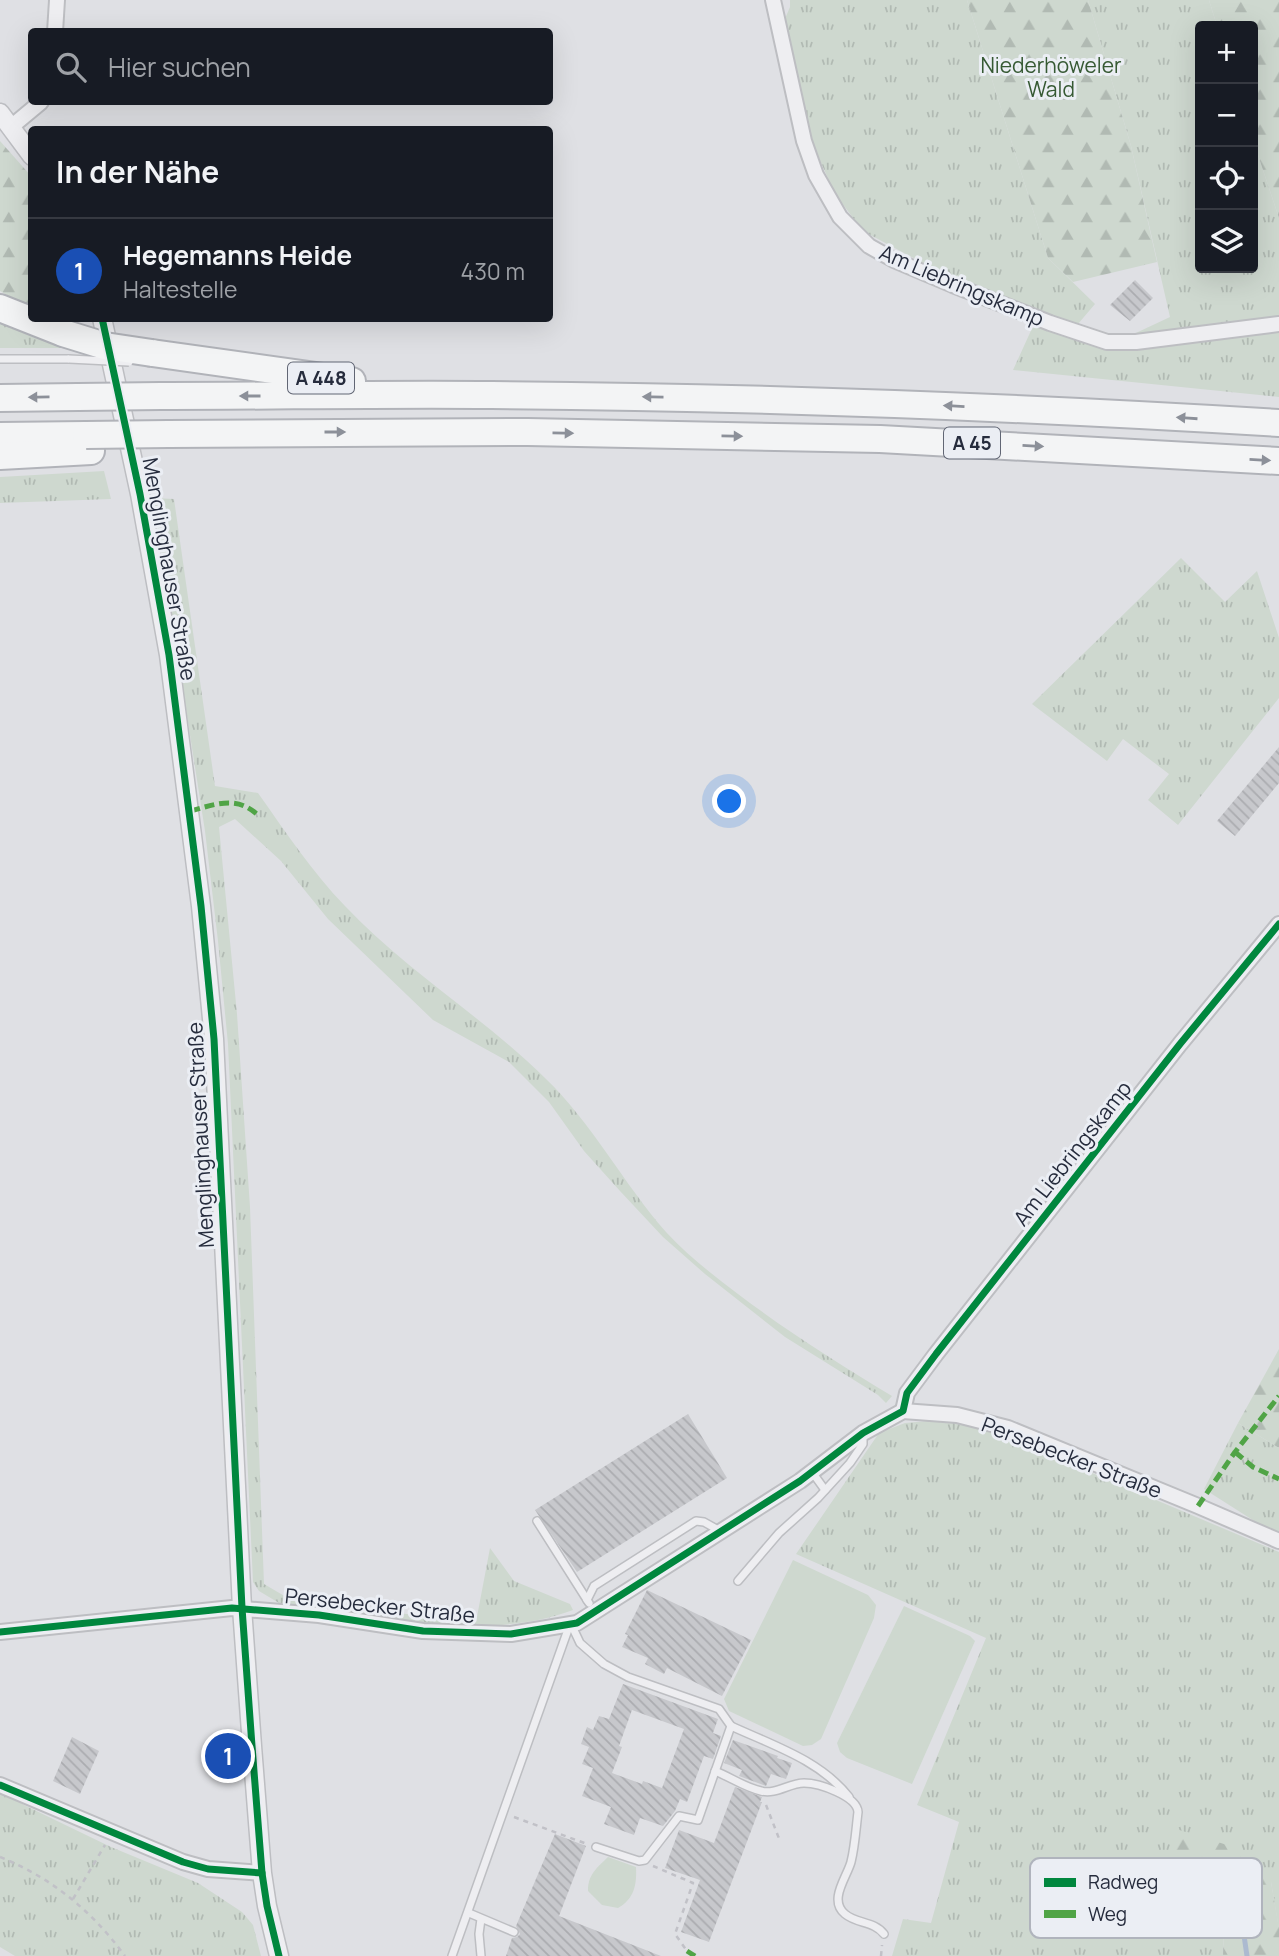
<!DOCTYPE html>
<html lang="de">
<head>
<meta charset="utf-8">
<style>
  :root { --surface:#171b24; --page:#20242c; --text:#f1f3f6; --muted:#9ea1a6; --line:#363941; --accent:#676b77 }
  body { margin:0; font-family:Manrope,sans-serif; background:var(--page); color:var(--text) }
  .controls { position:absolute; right:21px; top:21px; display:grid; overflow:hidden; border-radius:7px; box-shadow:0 7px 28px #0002 }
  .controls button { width:63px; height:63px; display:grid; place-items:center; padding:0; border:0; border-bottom:2px solid var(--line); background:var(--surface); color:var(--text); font:35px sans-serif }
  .you { position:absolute; left:730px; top:802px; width:24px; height:24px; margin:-18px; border:5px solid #fff; border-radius:50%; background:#1a73e8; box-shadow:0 0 0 10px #1a73e833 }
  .badge { display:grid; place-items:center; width:46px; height:46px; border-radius:50%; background:var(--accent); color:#fff; font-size:23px; font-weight:700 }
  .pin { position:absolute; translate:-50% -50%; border:4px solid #fff; box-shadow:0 2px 7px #0006 }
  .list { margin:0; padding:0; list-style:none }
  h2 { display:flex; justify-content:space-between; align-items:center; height:91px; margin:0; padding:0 28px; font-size:30px }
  h2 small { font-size:23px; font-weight:400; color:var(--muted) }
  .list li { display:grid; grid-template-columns:46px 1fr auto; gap:21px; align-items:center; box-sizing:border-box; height:105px; padding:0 28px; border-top:2px solid var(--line) }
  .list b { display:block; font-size:26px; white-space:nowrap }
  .list p { margin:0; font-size:23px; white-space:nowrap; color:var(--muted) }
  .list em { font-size:23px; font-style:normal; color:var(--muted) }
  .icon { flex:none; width:38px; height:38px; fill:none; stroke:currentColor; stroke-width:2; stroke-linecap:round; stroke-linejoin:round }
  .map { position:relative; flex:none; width:1279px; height:1956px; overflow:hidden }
  .search { position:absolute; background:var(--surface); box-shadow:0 7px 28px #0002; left:28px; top:28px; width:525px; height:77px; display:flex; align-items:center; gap:18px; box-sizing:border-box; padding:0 24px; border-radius:7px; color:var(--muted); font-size:26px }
  .panel { position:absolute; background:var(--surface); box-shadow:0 7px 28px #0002; left:28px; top:126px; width:525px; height:196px; border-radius:7px }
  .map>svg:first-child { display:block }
  .grass { fill:url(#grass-tufts) }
  .forest { fill:url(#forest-firs) }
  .garden { fill:#ced8cf }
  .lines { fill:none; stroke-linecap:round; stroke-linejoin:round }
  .stream { stroke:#acbad0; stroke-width:5 }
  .building { fill:url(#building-back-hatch); fill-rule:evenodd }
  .service-casing { stroke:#bdbec2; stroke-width:10 }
  .minor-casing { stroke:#bdbec2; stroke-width:18 }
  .tertiary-casing { stroke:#bdbec2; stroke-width:21 }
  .motorway-casing { stroke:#b1b3b9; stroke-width:30 }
  .path { stroke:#c1c1c7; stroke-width:2.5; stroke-dasharray:5 5; stroke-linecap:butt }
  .service { stroke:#eeeef1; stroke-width:7 }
  .minor { stroke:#eeeef1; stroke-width:14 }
  .tertiary { stroke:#eeeef1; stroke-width:18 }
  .motorway { stroke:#f3f4f5; stroke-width:26 }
  .service-bridge-casing { stroke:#bdbec2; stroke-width:10; stroke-linecap:butt }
  .motorway-bridge-casing { stroke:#b1b3b9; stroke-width:30; stroke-linecap:butt }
  .service-bridge { stroke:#eeeef1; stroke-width:7 }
  .motorway-bridge { stroke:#f3f4f5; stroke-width:26 }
  .quiet { stroke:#50a446; stroke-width:5; stroke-dasharray:10 5; stroke-linecap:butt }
  .cycleway-casing { stroke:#ebeef4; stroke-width:11 }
  .cycleway { stroke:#00873e; stroke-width:7 }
  .oneway { fill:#8c9099 }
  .labels { text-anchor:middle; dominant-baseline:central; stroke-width:6; stroke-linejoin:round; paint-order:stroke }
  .shield { fill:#ebeef4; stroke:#616674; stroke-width:2 }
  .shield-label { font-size:19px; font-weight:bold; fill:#262c3d }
  .park-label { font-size:21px; fill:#365933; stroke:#ebeef4 }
  .street-label { font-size:21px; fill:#262c3d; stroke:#ebeef4 }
  .key { fill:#ebeef4; stroke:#b0b4bd; stroke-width:2 }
  .key-label { font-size:19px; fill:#262c3d }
</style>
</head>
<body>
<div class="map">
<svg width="1279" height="1956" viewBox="0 0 1279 1956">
  <defs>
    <pattern id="grass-tufts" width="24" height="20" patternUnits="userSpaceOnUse" patternTransform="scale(1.75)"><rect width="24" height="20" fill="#ced8cf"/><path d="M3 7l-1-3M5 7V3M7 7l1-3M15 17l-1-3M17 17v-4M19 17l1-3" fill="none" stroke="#b1bab3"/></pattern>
    <pattern id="forest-firs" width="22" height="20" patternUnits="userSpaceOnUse" patternTransform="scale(1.75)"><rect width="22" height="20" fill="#ced8cf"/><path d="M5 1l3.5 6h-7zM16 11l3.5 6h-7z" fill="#b1bab3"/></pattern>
    <pattern id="building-back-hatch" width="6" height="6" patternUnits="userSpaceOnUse" patternTransform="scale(1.75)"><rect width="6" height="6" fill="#c7c8cc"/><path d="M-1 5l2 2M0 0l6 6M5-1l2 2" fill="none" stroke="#abacb0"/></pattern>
  </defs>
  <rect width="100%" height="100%" fill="#dfe0e4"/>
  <g class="grass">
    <path d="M790 0H967L1048 258 1095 304 1078 324 1027 308 932 268 863 231 835 194 814 147 784 21 790 7Z"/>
    <path d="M1088 0H1209L1217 26H1200V268H1253V140L1279 218V397L1013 370 1034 324 1106 347 1170 317 1131 146Z"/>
    <path d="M0 316 75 348H0Z"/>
    <path d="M104 471 111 499 0 503V477Z"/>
    <path d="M153 498 174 499 215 786 258 793C285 831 312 872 345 906 405 970 482 1016 545 1078 592 1123 623 1183 666 1232 687 1255 713 1275 738 1294 787 1331 839 1364 892 1396L886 1403 878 1395 785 1337 705 1274 663 1237 620 1191 584 1151 549 1102 509 1062 433 1020 328 919 281 861 235 819 219 827 237 1014 250 1207 264 1584 293 1601 476 1622 490 1548 514 1581 570 1604 573 1610C506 1635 434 1625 364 1615 336 1612 307 1609 279 1603L259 1591 253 1582 228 1044 218 941 205 831Z"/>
    <path d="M1181 558 1225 602 1257 571 1279 638V698L1178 825 1148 800 1169 774 1123 739 1107 761 1032 704Z"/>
    <path d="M940 1420 995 1432 1279 1552V1930L1271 1882 1170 1879 1210 1897 1224 1918 1223 1956H892L903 1919 931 1923 959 1822 917 1805 986 1638 796 1554 879 1433 905 1423Z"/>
    <path d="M1238 1423 1279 1448V1533L1259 1524 1204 1489Z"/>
    <path d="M0 1790 24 1805 111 1847 198 1883 242 1912 253 1925 261 1956H15L0 1947Z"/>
  </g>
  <g class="forest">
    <path d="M967 0H1088L1131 146 1157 262 1073 282 1048 258Z"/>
    <path d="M1209 0H1279V218L1253 140V26H1217Z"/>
    <path d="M0 141 31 176V309L0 291Z"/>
    <path d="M1279 1349V1448L1238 1423Z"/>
    <path d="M1173 1828 1243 1850 1271 1882 1279 1928V1956H1223L1224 1918 1210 1897 1170 1879Z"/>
  </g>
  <g class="garden">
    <path d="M793 1560 868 1595 876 1605 874 1618 821 1739 812 1745 803 1746 729 1711 724 1699Z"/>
    <path d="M904 1606 970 1636 975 1641 912 1784 847 1758 840 1752 837 1743Z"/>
    <path d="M608 1857 636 1867C637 1885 634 1899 618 1908L602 1905 588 1891C588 1874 597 1868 608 1857Z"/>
  </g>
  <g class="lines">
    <path class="stream" d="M1238 1894 1247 1956"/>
  </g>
  <g class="building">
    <path d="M1135 280 1153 298 1130 321 1110 305Z"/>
    <path d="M1279 747V783L1235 836 1217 821Z"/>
    <path d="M688 1414 727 1478 577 1572 535 1510Z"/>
    <path d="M647 1590 751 1640 722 1696 667 1668 664 1674 645 1664 648 1658 622 1647 628 1635 625 1634Z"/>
    <path d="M623 1684 718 1719 713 1733 721 1736 713 1759 704 1756 687 1802 680 1799 675 1811 663 1826 640 1818 634 1835 604 1824 611 1807 582 1796 593 1768 582 1764 589 1747 581 1744 587 1727 593 1730 599 1716 609 1719ZM632 1710 684 1729 662 1788 643 1781 642 1784 612 1773 622 1747 619 1746Z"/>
    <path d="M72 1737 99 1751 80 1794 53 1781Z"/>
    <path d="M733 1740 778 1756 777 1758 792 1763 786 1779 771 1774 766 1786 739 1776 742 1770 724 1763Z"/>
    <path d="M735 1787 762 1797 760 1802H762L709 1942 681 1932 700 1880 665 1868 679 1830 714 1843Z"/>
    <path d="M555 1834 586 1846 559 1916 661 1956H506L512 1938 517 1937 520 1934 516 1926Z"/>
  </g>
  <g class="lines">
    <g class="service-casing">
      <g id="service">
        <path d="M0 359H69"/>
        <path d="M812 1472 825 1490"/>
        <path d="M537 1521 589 1603"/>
        <path d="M738 1581 779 1533 818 1498 850 1463 863 1444V1434"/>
        <path d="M587 1600 594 1586 696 1521 704 1522 720 1531"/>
        <path d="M571 1624 580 1643 604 1664 628 1677 719 1709 731 1726 698 1820 679 1816 645 1860 639 1861 596 1847"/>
        <path d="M731 1726C772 1745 820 1760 849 1797"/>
        <path d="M715 1771C730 1777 746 1788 761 1791 776 1795 789 1783 804 1783 819 1783 857 1796 858 1812 856 1828 855 1846 851 1862 847 1877 828 1900 845 1914 857 1924 874 1921 884 1934"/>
        <path d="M469 1913 514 1932"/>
        <path d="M481 1919 479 1934 481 1956"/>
        <path d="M452 1956 570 1624"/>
      </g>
    </g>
    <g class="minor-casing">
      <g id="minor">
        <path d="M773 0 804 141 816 175 840 217 869 246 894 260 953 285 1050 323 1107 342H1136L1279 324"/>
        <path d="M55 32 57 0"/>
        <path d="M11 127 41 102"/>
        <path d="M903 1411 907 1393 936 1354 1180 1044 1279 924"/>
        <path d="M0 1632 232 1608 319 1615 423 1631 511 1634 577 1623 800 1481 863 1433 903 1411 957 1415 1008 1428 1198 1506 1279 1541"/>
        <path d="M0 1785 183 1862 208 1869 262 1873"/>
      </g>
    </g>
    <g class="tertiary-casing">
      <g id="tertiary">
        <path d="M0 113 32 156"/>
        <path d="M102 318 140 494 169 655 201 906 214 1039 242 1608 252 1746 262 1873 267 1906 279 1956"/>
      </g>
    </g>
    <g class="motorway-casing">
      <g id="motorway">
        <path d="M0 308 63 333"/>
        <path d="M152 353 352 381"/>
        <path d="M161 396C271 396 382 394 492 395 755 397 1017 407 1279 423"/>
        <path d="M0 398 78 397"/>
        <path d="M168 434 528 432 880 439 1279 461"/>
        <path d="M0 436 86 435"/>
        <path d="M0 456 91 451"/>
      </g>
    </g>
    <g class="path">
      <path d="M766 1805 780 1841"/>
      <path d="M514 1817 587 1844"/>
      <path d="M0 1857C52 1878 92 1911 125 1956"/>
      <path d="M653 1866 693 1883 675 1934 687 1951"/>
      <path d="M73 1899 105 1845"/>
      <path d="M881 1956 882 1945"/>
    </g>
    <use href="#service" class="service"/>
    <use href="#minor" class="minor"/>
    <use href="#tertiary" class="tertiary"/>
    <use href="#motorway" class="motorway"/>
    <g class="service-bridge-casing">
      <path id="service-bridge" d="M69 359 129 362"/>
    </g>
    <g class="motorway-bridge-casing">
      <g id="motorway-bridge">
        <path d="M63 333 105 346 152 353"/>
        <path d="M78 397 161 396"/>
        <path d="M86 435 168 434"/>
      </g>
    </g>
    <use href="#service-bridge" class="service-bridge"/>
    <use href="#motorway-bridge" class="motorway-bridge"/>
    <g class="quiet">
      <path d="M190 811C217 804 237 795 259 816"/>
      <path d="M1235 1452 1253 1467 1279 1479"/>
      <path d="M1198 1506 1235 1452 1279 1396"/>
      <path d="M687 1951 695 1956"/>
    </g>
    <g class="cycleway-casing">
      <g id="cycleway">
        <path d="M102 318 140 494 169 655 201 906 214 1039 242 1608 252 1746 262 1873 267 1906 279 1956"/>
        <path d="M0 1632 232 1608 319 1615 423 1631 511 1634 577 1623 800 1481 863 1433 903 1411 907 1393 936 1354 1180 1044 1279 924"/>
        <path d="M0 1785 183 1862 208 1869 262 1873"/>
      </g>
    </g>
    <use href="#cycleway" class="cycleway"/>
  </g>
  <defs><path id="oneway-solid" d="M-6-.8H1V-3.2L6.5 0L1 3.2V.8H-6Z" transform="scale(1.75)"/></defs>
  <g class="oneway">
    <use href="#oneway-solid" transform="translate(250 396) rotate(180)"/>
    <use href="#oneway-solid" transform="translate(39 397) rotate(179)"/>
    <use href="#oneway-solid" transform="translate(653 397) rotate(-179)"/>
    <use href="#oneway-solid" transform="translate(954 406) rotate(-177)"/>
    <use href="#oneway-solid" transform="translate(1187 418) rotate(-176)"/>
    <use href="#oneway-solid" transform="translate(335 432)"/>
    <use href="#oneway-solid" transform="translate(563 433) rotate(1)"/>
    <use href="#oneway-solid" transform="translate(732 436) rotate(1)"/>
    <use href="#oneway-solid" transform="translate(1033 446) rotate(3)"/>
    <use href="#oneway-solid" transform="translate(1260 460) rotate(3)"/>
  </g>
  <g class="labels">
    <g class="shield">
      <rect x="288" y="362.5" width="66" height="31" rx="5"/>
      <rect x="944" y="427.5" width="56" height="31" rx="5"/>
    </g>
    <g class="shield-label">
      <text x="321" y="378">A 448</text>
      <text x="972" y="443">A 45</text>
    </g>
    <g class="park-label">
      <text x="1051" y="65">Niederhöweler<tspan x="1051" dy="24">Wald</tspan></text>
    </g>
    <g class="street-label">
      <text transform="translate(962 285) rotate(23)">Am Liebringskamp</text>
      <text transform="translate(170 569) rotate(80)">Menglinghauser Straße</text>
      <text transform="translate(200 1135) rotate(-93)">Menglinghauser Straße</text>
      <text transform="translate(1072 1153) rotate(-52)">Am Liebringskamp</text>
      <text transform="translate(1072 1457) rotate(21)">Persebecker Straße</text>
      <text transform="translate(380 1605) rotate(6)">Persebecker Straße</text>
    </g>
  </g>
  <rect x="1030" y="1858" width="232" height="80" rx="10" class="key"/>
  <rect x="1044" y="1878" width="32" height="9" fill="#00873e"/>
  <rect x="1044" y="1910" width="32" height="8" fill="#50a446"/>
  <g class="key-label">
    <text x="1088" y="1889">Radweg</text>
    <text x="1088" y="1921">Weg</text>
  </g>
</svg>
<div class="controls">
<button>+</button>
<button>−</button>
<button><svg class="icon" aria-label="locate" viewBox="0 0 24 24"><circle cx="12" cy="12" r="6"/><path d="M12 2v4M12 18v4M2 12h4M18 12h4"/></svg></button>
<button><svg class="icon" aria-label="layers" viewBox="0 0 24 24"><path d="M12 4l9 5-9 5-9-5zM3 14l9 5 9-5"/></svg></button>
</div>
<div class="you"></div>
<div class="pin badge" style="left:228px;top:1756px;background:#1a4fb4">1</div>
<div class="search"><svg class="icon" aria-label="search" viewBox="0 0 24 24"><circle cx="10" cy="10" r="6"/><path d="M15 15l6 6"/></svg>Hier suchen</div>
<section class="panel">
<h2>In der Nähe<small></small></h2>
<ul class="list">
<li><span class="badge" style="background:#1a4fb4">1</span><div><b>Hegemanns Heide</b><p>Haltestelle</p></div><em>430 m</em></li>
</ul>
</section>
</div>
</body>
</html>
